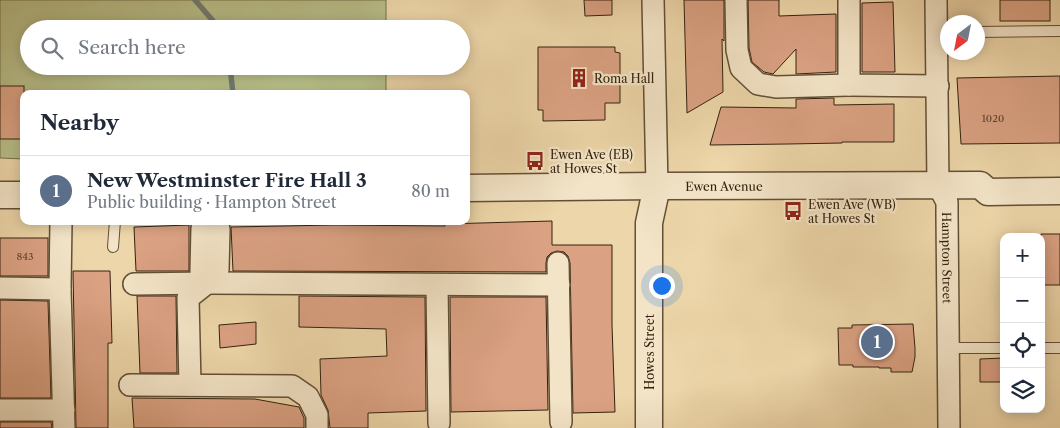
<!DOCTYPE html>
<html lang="en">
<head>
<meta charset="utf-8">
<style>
  :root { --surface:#fff; --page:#f2f2f3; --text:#1f2937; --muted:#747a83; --line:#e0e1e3; --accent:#111827 }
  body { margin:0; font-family:"Libre Caslon Text",serif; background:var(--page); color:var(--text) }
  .controls { position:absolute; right:15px; bottom:15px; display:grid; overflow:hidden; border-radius:10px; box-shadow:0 2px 12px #0003 }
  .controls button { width:45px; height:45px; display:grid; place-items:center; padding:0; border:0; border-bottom:1px solid var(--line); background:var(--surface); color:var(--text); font:25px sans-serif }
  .compass { position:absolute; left:940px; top:15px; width:45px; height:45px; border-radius:50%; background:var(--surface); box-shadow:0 2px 12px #0003; rotate:212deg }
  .you { position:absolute; left:661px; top:285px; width:18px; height:18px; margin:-12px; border:4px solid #fff; border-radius:50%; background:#1a73e8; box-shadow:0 0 0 8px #1a73e833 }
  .badge { display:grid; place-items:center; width:32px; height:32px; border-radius:50%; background:var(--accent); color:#fff; font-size:16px; font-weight:700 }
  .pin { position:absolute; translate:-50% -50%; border:2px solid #fff; box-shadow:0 1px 5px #0006 }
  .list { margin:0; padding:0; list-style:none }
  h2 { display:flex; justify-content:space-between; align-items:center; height:65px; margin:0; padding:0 20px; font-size:21px }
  h2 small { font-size:16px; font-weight:400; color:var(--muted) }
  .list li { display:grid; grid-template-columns:32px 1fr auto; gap:15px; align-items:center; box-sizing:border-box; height:70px; padding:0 20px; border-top:1px solid var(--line) }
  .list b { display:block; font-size:19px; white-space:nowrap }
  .list p { margin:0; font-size:16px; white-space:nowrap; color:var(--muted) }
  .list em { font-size:16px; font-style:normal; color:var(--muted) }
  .icon { flex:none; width:28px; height:28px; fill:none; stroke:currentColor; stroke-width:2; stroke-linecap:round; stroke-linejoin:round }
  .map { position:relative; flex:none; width:1060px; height:428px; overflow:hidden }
  .search { position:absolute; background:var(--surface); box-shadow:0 2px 12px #0003; left:20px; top:20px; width:450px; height:55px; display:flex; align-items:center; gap:12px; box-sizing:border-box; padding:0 18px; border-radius:28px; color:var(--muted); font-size:19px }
  .panel { position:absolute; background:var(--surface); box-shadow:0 2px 12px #0003; left:20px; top:90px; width:450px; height:135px; border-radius:10px }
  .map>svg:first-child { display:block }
  .green { fill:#b8be88; stroke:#76704c }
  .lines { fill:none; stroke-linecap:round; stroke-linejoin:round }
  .stream { stroke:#737b71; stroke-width:5.5 }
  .building { fill:#daa182; stroke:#34220f }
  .service-casing { stroke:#624f36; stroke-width:12 }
  .minor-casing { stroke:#624f36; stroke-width:24 }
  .tertiary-casing { stroke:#624f36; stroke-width:29 }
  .service { stroke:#f3e4c7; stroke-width:10 }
  .minor { stroke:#f3e4c7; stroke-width:21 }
  .tertiary { stroke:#f3e4c7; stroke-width:26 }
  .labels { text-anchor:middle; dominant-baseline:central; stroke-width:4.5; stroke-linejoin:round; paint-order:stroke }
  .number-label { font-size:10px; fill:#5e422c }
  .poi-label { font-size:12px; fill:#34220f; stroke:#f3e4c7; text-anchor:start }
  .street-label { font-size:12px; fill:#34220f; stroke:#f3e4c7 }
</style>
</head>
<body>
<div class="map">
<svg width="1060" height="428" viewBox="0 0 1060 428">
  <rect width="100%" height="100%" fill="#edd6a9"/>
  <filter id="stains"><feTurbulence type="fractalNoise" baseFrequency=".004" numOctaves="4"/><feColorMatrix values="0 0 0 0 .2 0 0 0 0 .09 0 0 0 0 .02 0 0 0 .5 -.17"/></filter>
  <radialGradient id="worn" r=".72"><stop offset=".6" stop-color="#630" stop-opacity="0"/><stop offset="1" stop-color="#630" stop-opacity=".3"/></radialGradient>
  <path class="green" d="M0 0H386V29H29V66H386V94H24V159L0 158Z"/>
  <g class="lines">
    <g class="stream">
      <path d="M195 0 220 29"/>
      <path d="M230 66 233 94"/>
    </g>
  </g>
  <g class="building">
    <path d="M584 0H612V15L585 16Z"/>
    <path d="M684 0H724V41L722 39 723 92 687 113Z"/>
    <path d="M748 0H779V16L836 14V72L796 74V49L773 74 764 72 752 62 749 48Z"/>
    <rect x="1000" y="0" width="50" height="21"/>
    <path d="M893 2 895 72H862V3Z"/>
    <path d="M538 47H615V52L620 53V103H605V120L543 121V110H538Z"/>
    <path d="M1060 76V143L961 144 957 78Z"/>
    <rect x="0" y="86" width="24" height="53"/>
    <path d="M834 98V105L894 104V142H842V143L788 144 710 145 721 107 796 108V99Z"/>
    <path d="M552 221V245H612V325L615 412 573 413 570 263 568 256 564 252 557 251 551 253 547 257 546 263V272L233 271 231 227 334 225 445 226V224Z"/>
    <path d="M189 225V271H136L134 227Z"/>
    <path d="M1041 234H1060V285H1044L1043 273H1041Z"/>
    <rect x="0" y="238" width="48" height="38"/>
    <path d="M73 271H110L112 343H108V428H76Z"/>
    <path d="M137 296H176L177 373H140Z"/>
    <path d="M299 296 425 297 426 411 368 413V428H330L328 410 321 395 320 359 387 356 386 329 299 327Z"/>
    <path d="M450 297H546L548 410 451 412Z"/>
    <path d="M0 300 48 301 51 398H0Z"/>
    <path d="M256 322V344L220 348 219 325Z"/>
    <path d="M913 324 915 348V357L912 372H891V368H879V367H853V365H839L838 328H852V325Z"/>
    <path d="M1004 358V382H980V359Z"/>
    <path d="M132 398 255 399 299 407 304 418V428H134Z"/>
    <path d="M0 422H51L52 428H0Z"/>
  </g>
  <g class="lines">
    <g class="service-casing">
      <g id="service">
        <path d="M978 32 1060 31"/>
        <path d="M113 247 115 221"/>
        <path d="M949 348H1004"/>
        <path d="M1041 348H1060"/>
      </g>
    </g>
    <g class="minor-casing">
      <g id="minor">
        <path d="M653 0 657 186"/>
        <path d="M736 0 737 50 741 68 758 84 776 87 849 85"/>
        <path d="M849 0V85L938 86"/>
        <path id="s1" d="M936 0 938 185 947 202V215L949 428"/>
        <path d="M61 221 60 289 64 428"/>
        <path d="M208 221 202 228 201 271 211 279"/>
        <path d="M558 263 561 422"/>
        <path d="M134 284 207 283 559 285"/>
        <path d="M437 285 439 423"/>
        <path d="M0 288 60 289"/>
        <path d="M130 385 292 386 308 397 317 415V428"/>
        <path d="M190 385 188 298 207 283 218 270 219 229 208 221"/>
        <path d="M0 410H64"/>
      </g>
    </g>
    <g class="tertiary-casing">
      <g id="tertiary">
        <path id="s2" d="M466 188 657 186 980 185 988 192 1060 191"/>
        <path d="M0 195H24"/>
        <path d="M649 428V223L657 186"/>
      </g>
    </g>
    <use href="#service" class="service"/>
    <use href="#minor" class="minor"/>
    <use href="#tertiary" class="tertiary"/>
  </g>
  <defs>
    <g id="building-bare" transform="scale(1.5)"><path d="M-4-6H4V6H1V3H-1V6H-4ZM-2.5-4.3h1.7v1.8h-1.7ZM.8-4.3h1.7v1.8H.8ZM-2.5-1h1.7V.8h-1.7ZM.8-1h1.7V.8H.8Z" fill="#8f2418" stroke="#f3e4c7" stroke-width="2.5" paint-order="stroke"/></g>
    <g id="bus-bare" transform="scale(1.5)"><path d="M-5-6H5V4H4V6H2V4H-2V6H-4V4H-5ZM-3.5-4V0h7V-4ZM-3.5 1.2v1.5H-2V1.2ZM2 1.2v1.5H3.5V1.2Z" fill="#8f2418" stroke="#f3e4c7" stroke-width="2.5" paint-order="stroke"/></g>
  </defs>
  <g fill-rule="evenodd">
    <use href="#building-bare" x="579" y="78"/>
    <use href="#bus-bare" x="535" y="161"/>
    <use href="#bus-bare" x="793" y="211"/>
  </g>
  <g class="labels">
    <g class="number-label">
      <text x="993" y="118">1020</text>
      <text x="25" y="256">843</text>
    </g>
    <g class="poi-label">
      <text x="594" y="78">Roma Hall</text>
      <text x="550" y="154">Ewen Ave (EB)<tspan x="550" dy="14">at Howes St</tspan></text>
      <text x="808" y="204">Ewen Ave (WB)<tspan x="808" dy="14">at Howes St</tspan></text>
    </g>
    <g class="street-label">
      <text stroke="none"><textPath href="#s2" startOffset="258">Ewen Avenue</textPath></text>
      <text stroke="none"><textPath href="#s1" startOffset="260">Hampton Street</textPath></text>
      <text transform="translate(649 352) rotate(-90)">Howes Street</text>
    </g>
  </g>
  <rect width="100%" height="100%" filter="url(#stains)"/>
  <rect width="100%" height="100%" fill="url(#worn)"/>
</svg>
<div class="controls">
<button>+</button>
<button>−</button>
<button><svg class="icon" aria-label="locate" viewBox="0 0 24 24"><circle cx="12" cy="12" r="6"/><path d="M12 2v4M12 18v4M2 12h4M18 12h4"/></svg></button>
<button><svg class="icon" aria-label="layers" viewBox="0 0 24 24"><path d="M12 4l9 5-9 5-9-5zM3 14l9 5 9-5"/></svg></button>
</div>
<svg class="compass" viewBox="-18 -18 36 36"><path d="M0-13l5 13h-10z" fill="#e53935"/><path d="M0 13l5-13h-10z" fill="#747a83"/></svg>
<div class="you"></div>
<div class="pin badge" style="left:877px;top:342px;background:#5c6f8a">1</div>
<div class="search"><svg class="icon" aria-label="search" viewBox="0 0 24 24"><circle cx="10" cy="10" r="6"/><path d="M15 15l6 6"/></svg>Search here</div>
<section class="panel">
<h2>Nearby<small></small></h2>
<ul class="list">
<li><span class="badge" style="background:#5c6f8a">1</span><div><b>New Westminster Fire Hall 3</b><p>Public building · Hampton Street</p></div><em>80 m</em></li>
</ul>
</section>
</div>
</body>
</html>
